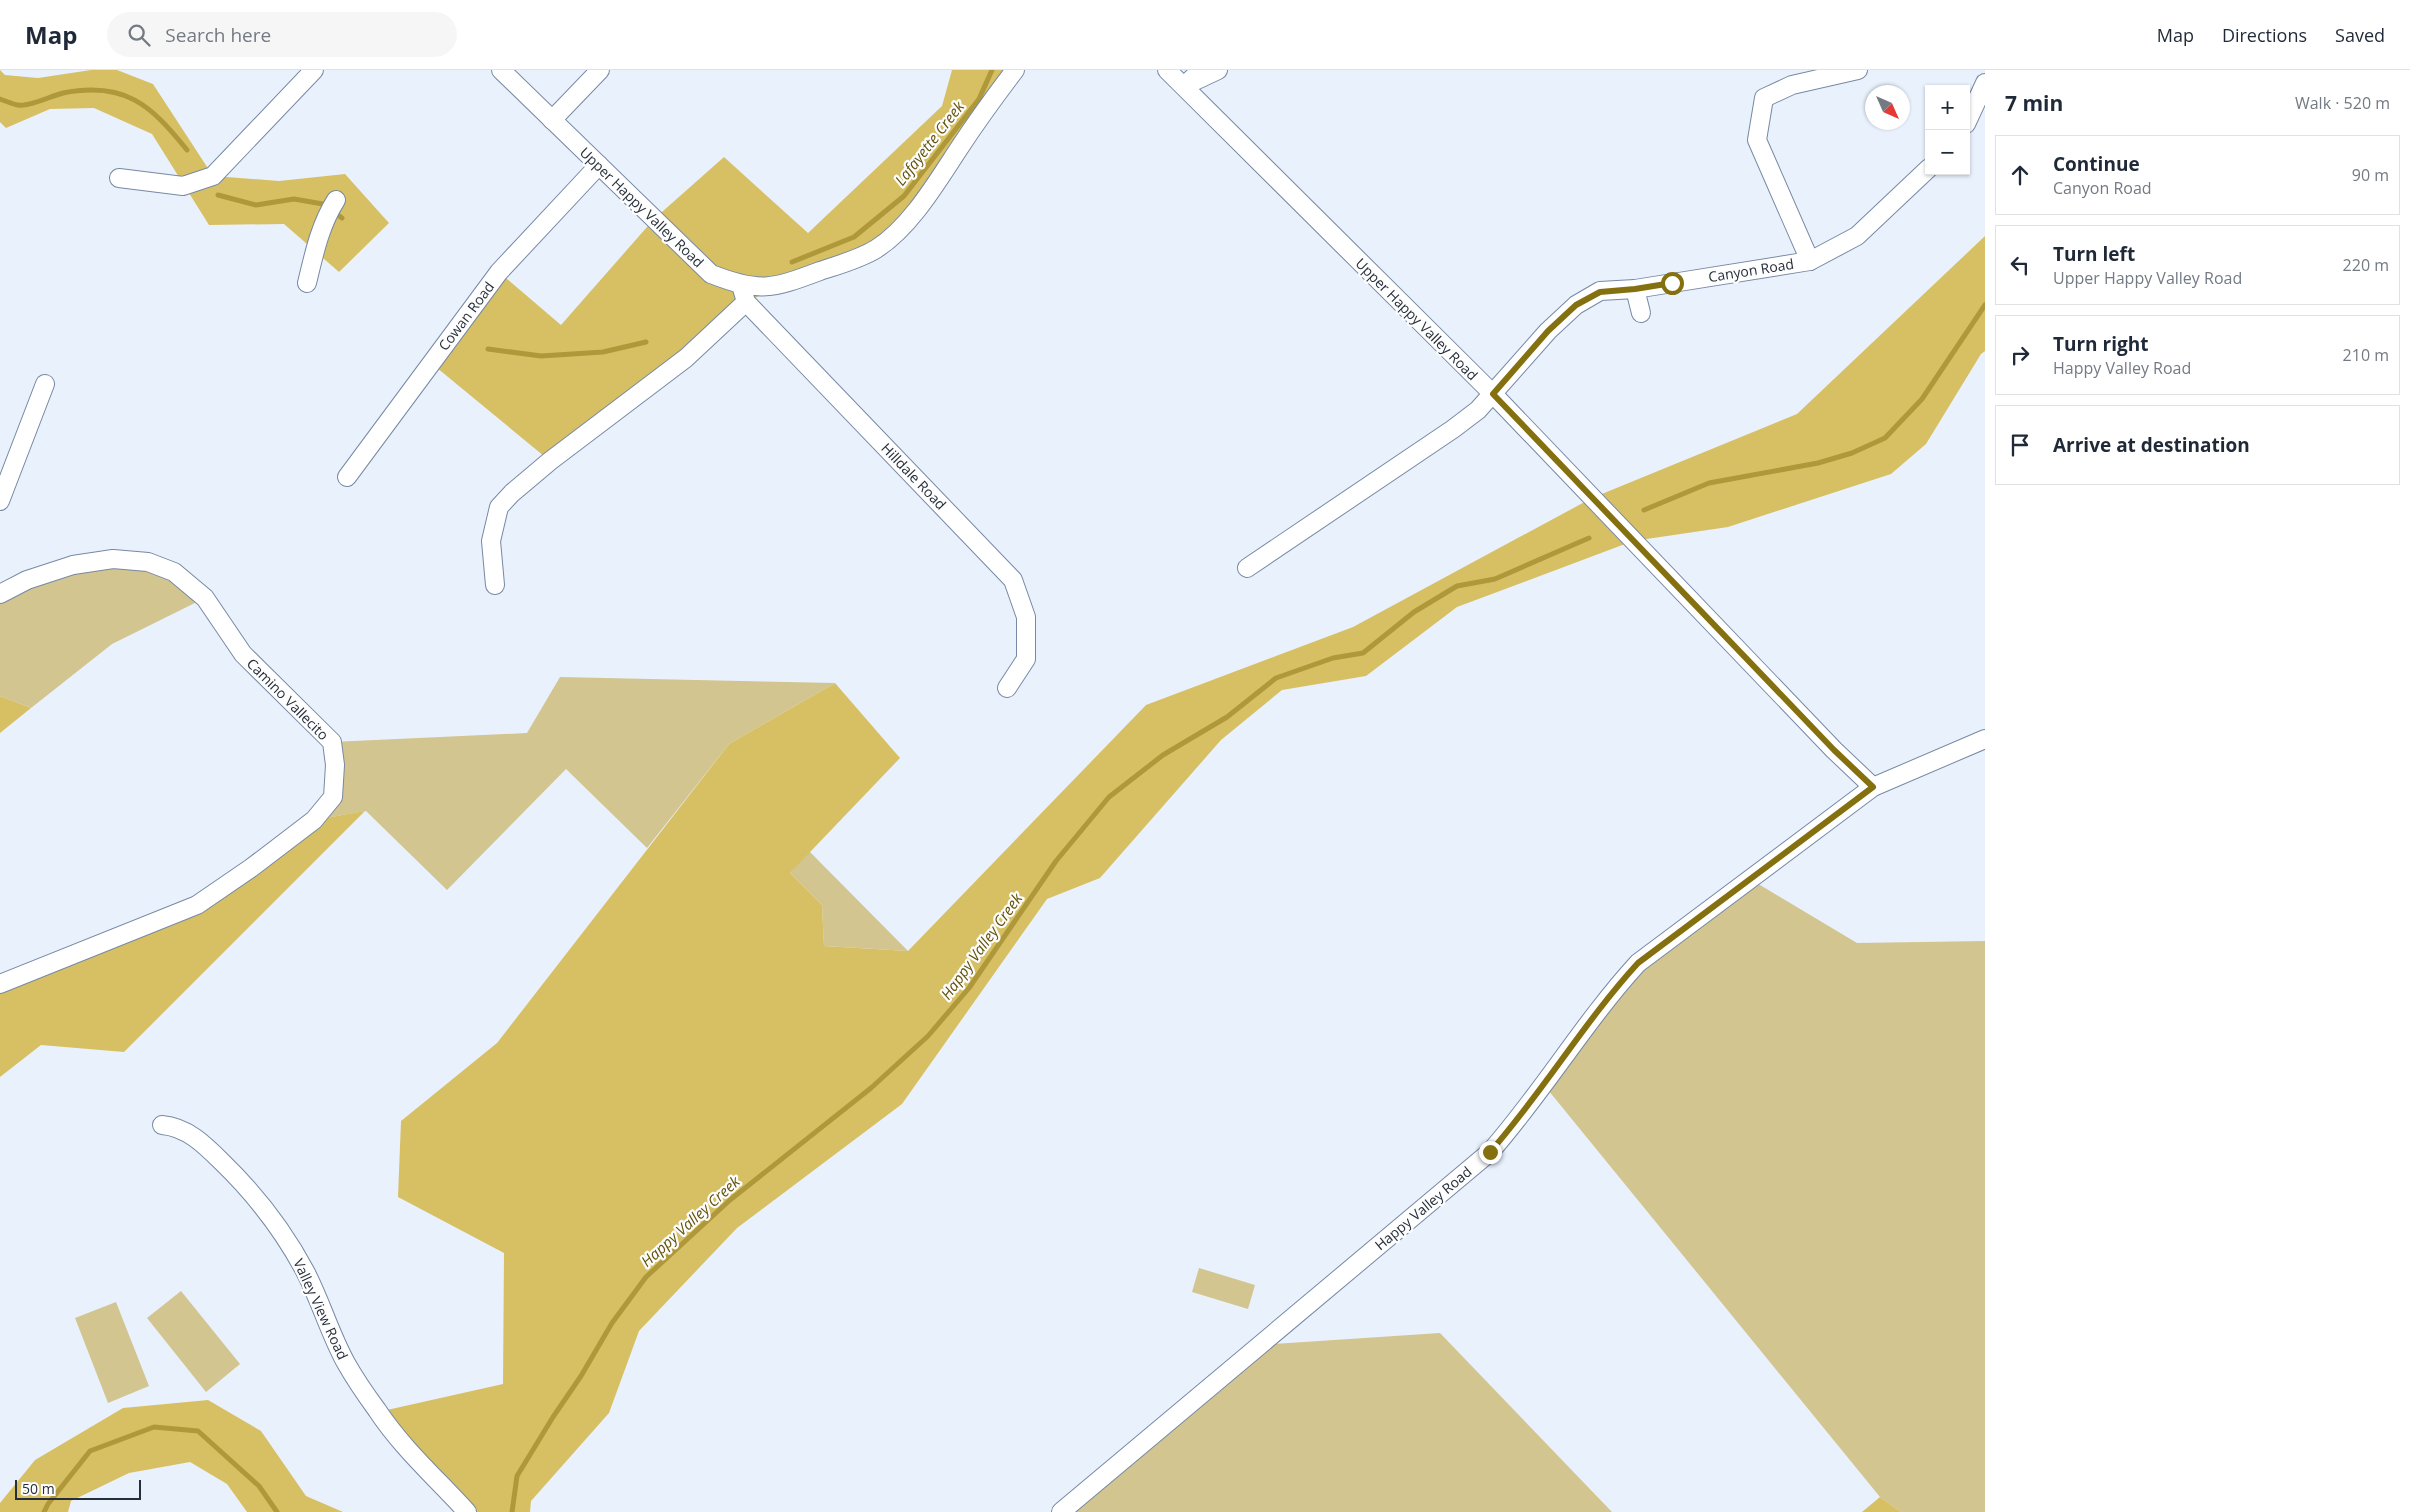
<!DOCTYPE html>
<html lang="en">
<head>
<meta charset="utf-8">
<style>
  :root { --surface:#fff; --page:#f6f6f7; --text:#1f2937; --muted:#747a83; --line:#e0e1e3 }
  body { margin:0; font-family:"Open Sans",sans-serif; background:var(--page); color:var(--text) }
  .controls { position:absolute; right:15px; top:15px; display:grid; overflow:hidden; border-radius:0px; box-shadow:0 1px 4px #0004 }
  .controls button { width:45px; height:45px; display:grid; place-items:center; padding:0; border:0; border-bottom:1px solid var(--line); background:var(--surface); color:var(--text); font:25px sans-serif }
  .compass { position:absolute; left:1865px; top:15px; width:45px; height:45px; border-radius:50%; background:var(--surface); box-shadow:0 1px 4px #0004; rotate:135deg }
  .scale { position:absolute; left:15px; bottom:12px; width:126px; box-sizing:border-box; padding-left:5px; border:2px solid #262e39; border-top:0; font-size:14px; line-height:18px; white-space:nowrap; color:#262e39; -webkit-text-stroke:4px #fdfdfd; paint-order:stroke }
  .stop { position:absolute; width:15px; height:15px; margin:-11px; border:4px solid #857010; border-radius:50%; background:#fff }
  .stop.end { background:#857010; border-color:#fff; box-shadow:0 1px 5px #0008 }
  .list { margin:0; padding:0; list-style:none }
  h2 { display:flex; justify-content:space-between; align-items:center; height:65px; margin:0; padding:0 20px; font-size:21px }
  h2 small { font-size:16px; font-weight:400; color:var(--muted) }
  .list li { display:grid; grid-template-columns:32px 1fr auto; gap:15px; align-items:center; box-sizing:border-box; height:80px; margin:0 10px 10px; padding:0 10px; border:1px solid var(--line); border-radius:0px }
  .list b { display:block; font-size:19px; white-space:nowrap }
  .list p { margin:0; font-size:16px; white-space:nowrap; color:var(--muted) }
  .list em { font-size:16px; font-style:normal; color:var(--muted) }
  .icon { flex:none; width:28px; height:28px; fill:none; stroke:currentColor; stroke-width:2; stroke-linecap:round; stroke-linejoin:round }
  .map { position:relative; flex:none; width:1985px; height:1442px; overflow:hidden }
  header { display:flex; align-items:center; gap:30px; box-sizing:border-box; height:70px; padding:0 25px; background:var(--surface); border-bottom:1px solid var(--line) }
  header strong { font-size:24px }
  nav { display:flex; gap:28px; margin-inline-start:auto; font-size:18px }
  .search { width:350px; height:45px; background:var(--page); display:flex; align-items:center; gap:12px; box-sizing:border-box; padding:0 18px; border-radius:28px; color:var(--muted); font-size:19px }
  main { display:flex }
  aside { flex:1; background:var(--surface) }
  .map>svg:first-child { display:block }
  .green { fill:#d2c590 }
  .forest { fill:#d7c064 }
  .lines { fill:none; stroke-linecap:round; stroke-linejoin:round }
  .stream { stroke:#af983a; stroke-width:5 }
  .minor-casing { stroke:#7789a3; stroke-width:20 }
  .minor { stroke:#fff; stroke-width:18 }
  .route { stroke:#857010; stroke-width:6 }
  .labels { text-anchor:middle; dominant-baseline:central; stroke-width:4.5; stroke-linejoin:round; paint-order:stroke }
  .street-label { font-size:14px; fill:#262e39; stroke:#fdfdfd }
  .water-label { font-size:15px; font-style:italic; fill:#625208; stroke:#fdfdfd }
</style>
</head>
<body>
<header>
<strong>Map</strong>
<div class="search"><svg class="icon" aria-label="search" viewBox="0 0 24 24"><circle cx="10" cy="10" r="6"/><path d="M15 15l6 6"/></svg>Search here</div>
<nav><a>Map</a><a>Directions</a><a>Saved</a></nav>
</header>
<main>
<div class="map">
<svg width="1985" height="1442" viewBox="0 0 1985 1442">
  <rect width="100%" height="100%" fill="#e9f1fd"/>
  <g class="green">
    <path d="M148 492 205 528 112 574 31 638 0 626V524L27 510Z"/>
    <path d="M560 607 835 613 729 674 647 778 566 699 447 820 366 741 314 750 326 737 332 672 527 663Z"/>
    <path d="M809 781 908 881 824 876 822 835 790 803Z"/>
    <path d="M1750 809 1857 873 1985 871V1442H1901L1880 1427 1544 1015 1611 923Z"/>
    <path d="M1199 1198 1255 1215 1248 1239 1192 1222Z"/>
    <path d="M181 1221 240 1294 206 1322 147 1248Z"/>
    <path d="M116 1232 149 1316 108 1333 75 1248Z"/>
    <path d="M1440 1263 1612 1442H1061L1260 1275Z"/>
  </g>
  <g class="forest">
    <path d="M0 0 5 5 38 8 91 0H117L153 14 213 106 279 111 345 104 389 153 339 202 284 154 209 155 152 64 94 38 50 39 6 58 0 52Z"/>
    <path d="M952 0H1015L894 164 746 232 550 391 431 293 499 202 561 255 654 149 724 87 808 163 942 36Z"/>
    <path d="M1985 166V281L1981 284 1926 374 1891 404 1728 457 1633 471 1457 537 1366 606 1282 620 1221 670 1100 808 1047 829 902 1034 737 1158 639 1261 609 1343 531 1431 530 1442H466L378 1342 503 1314 504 1183 398 1127 401 1051 497 973 729 674 835 613 900 688 790 803 822 835 824 876 908 881 1146 635 1353 557 1592 428 1797 344Z"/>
    <path d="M0 626 31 638 0 663Z"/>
    <path d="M365 741 124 982 41 975 0 1007V914L197 835 314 750Z"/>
    <path d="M208 1330 261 1361 306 1426 343 1442H247L227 1414 190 1392 129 1403 71 1431 68 1442H0V1433L35 1390 123 1338Z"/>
    <path d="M1880 1427 1901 1442H1862Z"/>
  </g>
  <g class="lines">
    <g class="stream">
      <path d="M0 29C6 31 12 34 18 35 29 37 51 26 63 23 125 11 151 35 187 80"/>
      <path d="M218 125 256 135 294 129 323 134 342 148"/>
      <path d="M792 192 854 167 904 126 979 29 992 0"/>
      <path d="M488 279 541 286 603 282 646 272"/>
      <path d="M1644 440 1709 413 1818 393 1852 383 1885 368 1922 329 1985 235"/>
      <path d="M44 1442 48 1434 90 1381 154 1357 198 1361 259 1416 277 1442"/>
      <path d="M512 1442 517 1406 553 1347 581 1306 612 1253 646 1207 730 1130 871 1018 928 966 969 918 1056 791 1109 727 1163 685 1227 647 1276 608 1333 588 1363 583 1414 542 1457 516 1495 509 1589 468"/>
    </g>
    <g class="minor-casing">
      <g id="minor">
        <path d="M501 0 711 204C760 223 772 219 820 201 838 195 860 189 876 179 911 157 938 110 960 77 977 51 996 25 1015 0"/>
        <path d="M1167 0 1493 324 1834 680 1873 717"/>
        <path d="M1201 0 1184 16 1218 0"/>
        <path d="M552 50 600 0"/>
        <path d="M1966 54 1985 13"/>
        <path d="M119 108 183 116 213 106 314 0"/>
        <path d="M1810 191 1757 70 1764 28 1792 15 1858 0"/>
        <path d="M307 213C314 184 320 155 336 130"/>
        <path d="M741 215 746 232 1013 510 1026 547V589L1007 618"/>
        <path d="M1635 219 1641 243"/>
        <path d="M347 407 499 202 599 95"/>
        <path d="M0 431 45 314"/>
        <path d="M1247 498 1453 359 1478 340 1548 261 1576 235 1600 221 1635 219 1810 191 1857 166 1929 98"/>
        <path d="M495 515 491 471 499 437 512 423 550 391 686 288 746 232"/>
        <path d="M0 524 27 510 73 495 113 489 148 492 174 502 205 528 243 584 332 672 335 695 333 727 314 750 251 798 197 835 0 914"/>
        <path d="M162 1055C187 1057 205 1075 222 1092 255 1124 284 1161 306 1203 321 1232 330 1264 346 1293 355 1309 366 1325 377 1340 402 1378 437 1409 467 1442"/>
        <path d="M1061 1442 1490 1082C1543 1022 1584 952 1638 893L1873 717 1985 669"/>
      </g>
    </g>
    <use href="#minor" class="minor"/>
  </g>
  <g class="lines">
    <path class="route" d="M1490 1082C1543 1022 1584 952 1638 893L1873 717 1834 680 1493 324 1548 261 1576 235 1600 222 1635 219 1672 213"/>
  </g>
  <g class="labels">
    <g class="street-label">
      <text transform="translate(642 137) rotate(44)">Upper Happy Valley Road</text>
      <text transform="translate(1751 200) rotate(-9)">Canyon Road</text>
      <text transform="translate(466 246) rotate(-53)">Cowan Road</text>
      <text transform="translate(1417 249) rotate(45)">Upper Happy Valley Road</text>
      <text transform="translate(914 406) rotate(46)">Hilldale Road</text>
      <text transform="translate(288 629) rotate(45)">Camino Vallecito</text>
      <text transform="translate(1423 1138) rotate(-40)">Happy Valley Road</text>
      <text transform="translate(321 1239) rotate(65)">Valley View Road</text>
    </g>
    <g class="water-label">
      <text transform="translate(929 73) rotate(-52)">Lafayette Creek</text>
      <text transform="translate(981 876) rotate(-54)">Happy Valley Creek</text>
      <text transform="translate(690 1151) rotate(-42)">Happy Valley Creek</text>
    </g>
  </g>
</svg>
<div class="controls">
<button>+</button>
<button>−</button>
</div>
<svg class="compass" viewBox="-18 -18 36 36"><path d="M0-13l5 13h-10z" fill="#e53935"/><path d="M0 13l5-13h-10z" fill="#747a83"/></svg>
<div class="scale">50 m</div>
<div class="stop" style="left:1672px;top:213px"></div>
<div class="stop end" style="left:1490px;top:1082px"></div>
</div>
<aside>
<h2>7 min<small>Walk · 520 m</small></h2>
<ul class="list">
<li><svg class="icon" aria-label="ahead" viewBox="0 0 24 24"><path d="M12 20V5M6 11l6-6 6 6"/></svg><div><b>Continue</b><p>Canyon Road</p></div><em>90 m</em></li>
<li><svg class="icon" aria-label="left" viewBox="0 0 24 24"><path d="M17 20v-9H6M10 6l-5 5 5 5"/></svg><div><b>Turn left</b><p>Upper Happy Valley Road</p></div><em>220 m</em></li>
<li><svg class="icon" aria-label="right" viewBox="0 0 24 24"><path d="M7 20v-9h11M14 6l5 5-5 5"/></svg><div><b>Turn right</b><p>Happy Valley Road</p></div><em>210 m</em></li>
<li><svg class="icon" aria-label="arrive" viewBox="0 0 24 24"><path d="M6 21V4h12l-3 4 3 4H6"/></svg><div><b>Arrive at destination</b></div></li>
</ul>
</aside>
</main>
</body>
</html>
